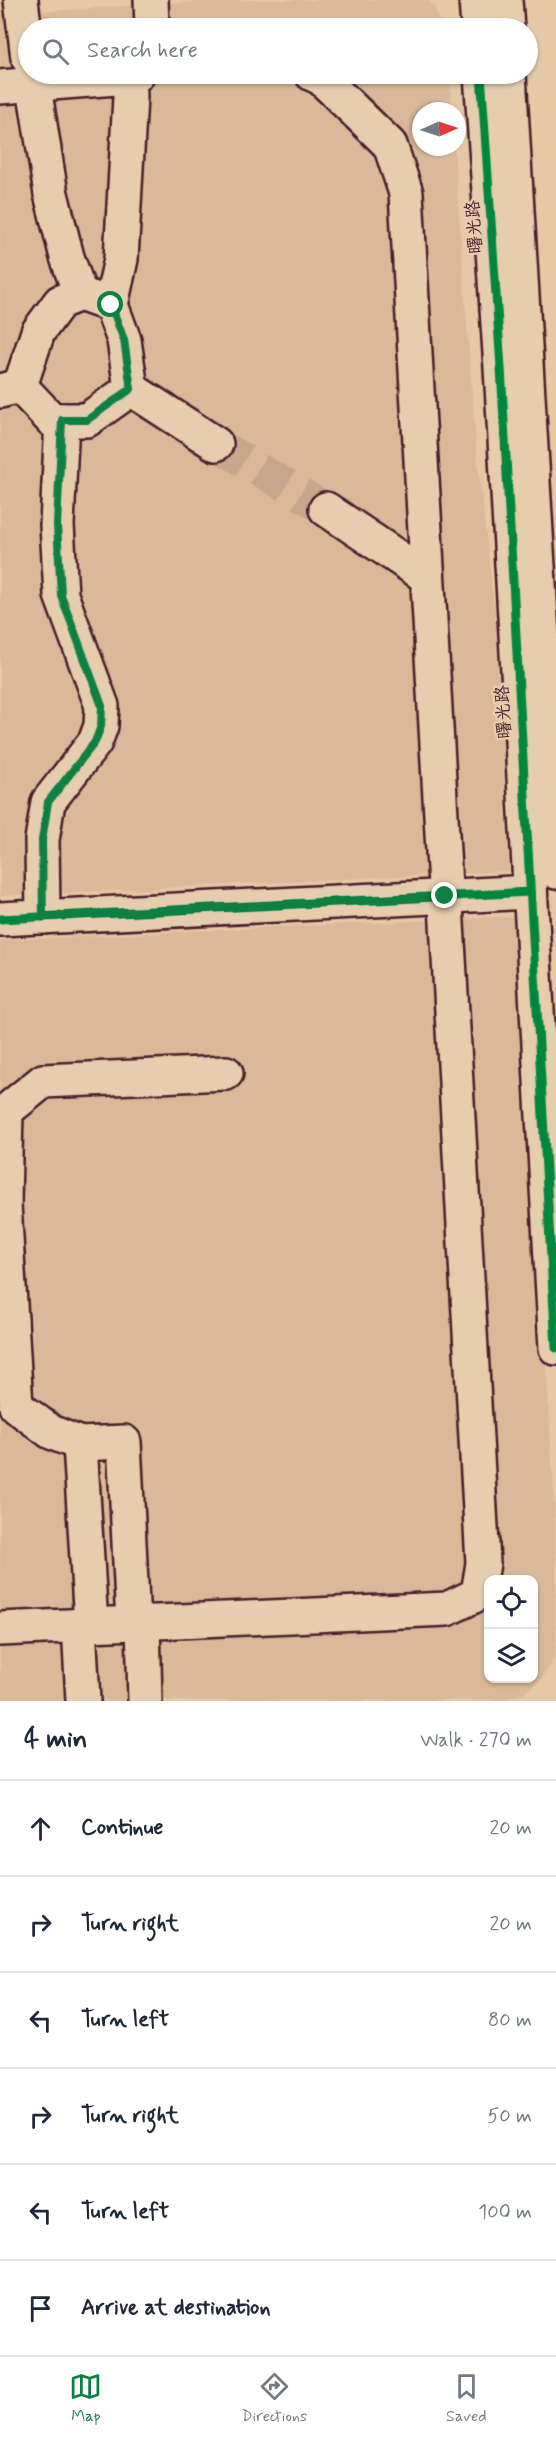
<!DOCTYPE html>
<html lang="en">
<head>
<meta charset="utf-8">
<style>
  :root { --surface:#fff; --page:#f2f2f3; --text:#1f2937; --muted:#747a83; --line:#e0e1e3; --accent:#0b8043 }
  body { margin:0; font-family:Mynerve,"LXGW WenKai TC",sans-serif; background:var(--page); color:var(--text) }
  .controls { position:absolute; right:18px; bottom:18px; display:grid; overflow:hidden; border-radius:12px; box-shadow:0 2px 4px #0004 }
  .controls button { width:54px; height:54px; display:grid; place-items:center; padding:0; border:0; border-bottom:2px solid var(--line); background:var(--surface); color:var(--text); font:30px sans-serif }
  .compass { position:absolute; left:412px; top:102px; width:54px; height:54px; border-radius:50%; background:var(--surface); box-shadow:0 2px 4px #0004; rotate:87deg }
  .stop { position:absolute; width:18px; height:18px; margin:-14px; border:4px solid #0b8043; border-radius:50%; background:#fff }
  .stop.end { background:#0b8043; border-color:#fff; box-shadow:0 2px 6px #0008 }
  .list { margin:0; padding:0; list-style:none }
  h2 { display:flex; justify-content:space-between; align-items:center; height:78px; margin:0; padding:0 24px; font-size:26px }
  h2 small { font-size:20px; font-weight:400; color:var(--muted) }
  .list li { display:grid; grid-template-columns:39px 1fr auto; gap:18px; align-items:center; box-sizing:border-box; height:96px; padding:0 24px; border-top:2px solid var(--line) }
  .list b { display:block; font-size:22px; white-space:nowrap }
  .list em { font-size:20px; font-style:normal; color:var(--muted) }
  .icon { flex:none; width:33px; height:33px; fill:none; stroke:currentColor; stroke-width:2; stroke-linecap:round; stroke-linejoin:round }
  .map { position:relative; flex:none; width:556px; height:1701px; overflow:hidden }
  .search { position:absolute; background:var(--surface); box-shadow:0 2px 4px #0004; left:18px; right:18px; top:18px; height:66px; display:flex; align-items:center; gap:15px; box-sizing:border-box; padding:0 21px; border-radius:33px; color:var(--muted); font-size:22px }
  .sheet { height:654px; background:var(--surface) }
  nav { display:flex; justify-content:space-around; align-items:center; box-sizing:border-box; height:84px; border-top:2px solid var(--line); background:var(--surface); font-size:16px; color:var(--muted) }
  nav a { display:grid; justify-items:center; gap:3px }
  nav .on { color:var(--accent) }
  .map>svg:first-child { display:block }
  .built { fill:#dab99a; fill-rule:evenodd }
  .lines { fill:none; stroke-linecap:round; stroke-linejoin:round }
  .minor-tunnel { stroke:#c6a68d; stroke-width:33; stroke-dasharray:33 16; stroke-linecap:butt }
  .minor-casing { stroke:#4a1f2b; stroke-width:38 }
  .minor { stroke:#e5cdad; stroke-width:33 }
  .cycleway-casing { stroke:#e5cdad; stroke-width:13 }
  .cycleway { stroke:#00873e; stroke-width:9 }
  .route { stroke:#0b8043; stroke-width:8 }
  .labels { text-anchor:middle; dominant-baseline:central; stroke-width:5; stroke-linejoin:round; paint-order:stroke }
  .street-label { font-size:18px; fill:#4a1f2b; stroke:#e5cdad }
</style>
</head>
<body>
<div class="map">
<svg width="556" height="1701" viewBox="0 0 556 1701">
  <rect width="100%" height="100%" fill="#e5c8a6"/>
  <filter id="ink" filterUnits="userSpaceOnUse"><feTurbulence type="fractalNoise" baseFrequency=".0167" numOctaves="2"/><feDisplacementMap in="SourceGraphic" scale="12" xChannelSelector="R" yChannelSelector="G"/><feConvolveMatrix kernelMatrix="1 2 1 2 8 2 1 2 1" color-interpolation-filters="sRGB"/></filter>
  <g filter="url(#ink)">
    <g class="built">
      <path d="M221 0H428L434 6 442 28H28V74H449L452 111H421V147H454L476 446 495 614 509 871 0 896V14Z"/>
      <path d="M520 916 556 1527V1655L550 1666 540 1681 524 1693 504 1700 0 1701V940ZM488 1580H534V1678H488Z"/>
    </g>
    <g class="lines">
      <path class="minor-tunnel" d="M216 444 326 509"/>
      <g class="minor-casing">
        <g id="minor">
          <path d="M21 0 28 58"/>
          <path d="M151 0 152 28"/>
          <path d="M476 0 478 28"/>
          <path d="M505 0 507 28"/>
          <path d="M32 74 51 194 67 257 80 294"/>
          <path d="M481 74 501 368 556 1348"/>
          <path d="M509 74 556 872"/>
          <path d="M0 87 129 77 138 74"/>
          <path d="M111 305 121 259 130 97 129 77"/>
          <path d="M20 386 38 332 60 302 80 294 111 305 124 340 131 389"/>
          <path d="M0 391 20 386 52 420H87L131 389 216 444"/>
          <path d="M326 509 427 577"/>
          <path d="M43 917 42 840 48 802 95 742 101 726 102 706 61 595 57 525 62 420"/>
          <path d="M0 919 530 892"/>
          <path d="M0 1204H4L11 1320"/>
          <path d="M4 1204 6 1111 43 1081 226 1073"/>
          <path d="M0 1321 11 1320 16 1406 51 1432 80 1444"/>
          <path d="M143 1623 145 1701"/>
          <path d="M79 1625 83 1701"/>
          <path d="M91 1625 80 1444 124 1442 133 1623"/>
          <path d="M0 1629 447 1609 478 1594 483 1563 406 193 390 145 321 78 312 74"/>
        </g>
      </g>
      <use href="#minor" class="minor"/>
      <g class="cycleway-casing">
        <g id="cycleway">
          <path d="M481 74 501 368 556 1348"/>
          <path d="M0 919 530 892"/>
        </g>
      </g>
      <use href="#cycleway" class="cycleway"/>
    </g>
  </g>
  <g class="lines" filter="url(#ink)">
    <path class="route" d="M111 305 124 340 131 389 87 420H62L57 525 61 595 102 706 101 726 95 742 48 802 42 840 43 917 445 896"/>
  </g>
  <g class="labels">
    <g class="street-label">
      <text transform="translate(475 227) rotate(-94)">曙光路</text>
      <text transform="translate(504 712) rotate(-93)">曙光路</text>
    </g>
  </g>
</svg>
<div class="controls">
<button><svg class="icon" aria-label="locate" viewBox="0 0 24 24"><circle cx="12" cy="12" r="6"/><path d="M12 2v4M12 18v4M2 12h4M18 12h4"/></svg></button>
<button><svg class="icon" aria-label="layers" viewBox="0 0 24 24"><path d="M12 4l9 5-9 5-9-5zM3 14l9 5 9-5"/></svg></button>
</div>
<svg class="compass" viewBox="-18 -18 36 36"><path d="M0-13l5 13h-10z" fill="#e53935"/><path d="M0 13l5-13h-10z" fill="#747a83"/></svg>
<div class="stop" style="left:111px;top:305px"></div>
<div class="stop end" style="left:445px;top:896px"></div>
<div class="search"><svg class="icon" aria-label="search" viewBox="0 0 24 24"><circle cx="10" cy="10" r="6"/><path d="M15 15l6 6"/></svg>Search here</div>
</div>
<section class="sheet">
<h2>4 min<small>Walk · 270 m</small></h2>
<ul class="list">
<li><svg class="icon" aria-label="ahead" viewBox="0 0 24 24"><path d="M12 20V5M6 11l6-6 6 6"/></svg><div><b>Continue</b></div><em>20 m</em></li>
<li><svg class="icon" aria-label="right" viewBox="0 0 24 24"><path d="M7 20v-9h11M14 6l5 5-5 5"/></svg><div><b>Turn right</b></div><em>20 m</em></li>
<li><svg class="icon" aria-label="left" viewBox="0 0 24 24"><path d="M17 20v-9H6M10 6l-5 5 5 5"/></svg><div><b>Turn left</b></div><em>80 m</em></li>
<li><svg class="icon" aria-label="right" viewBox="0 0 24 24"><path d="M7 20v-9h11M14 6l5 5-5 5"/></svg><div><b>Turn right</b></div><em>50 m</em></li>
<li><svg class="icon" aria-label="left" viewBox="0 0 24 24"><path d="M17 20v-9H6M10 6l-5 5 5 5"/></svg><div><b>Turn left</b></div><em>100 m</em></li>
<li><svg class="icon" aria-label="arrive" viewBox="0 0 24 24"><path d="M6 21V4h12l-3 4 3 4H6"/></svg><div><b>Arrive at destination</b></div></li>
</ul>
</section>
<nav>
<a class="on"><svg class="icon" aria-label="map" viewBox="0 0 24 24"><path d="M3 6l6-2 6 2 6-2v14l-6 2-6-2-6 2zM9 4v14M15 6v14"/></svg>Map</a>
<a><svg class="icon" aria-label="directions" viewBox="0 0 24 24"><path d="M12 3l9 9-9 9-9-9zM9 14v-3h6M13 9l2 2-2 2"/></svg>Directions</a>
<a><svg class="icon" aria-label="saved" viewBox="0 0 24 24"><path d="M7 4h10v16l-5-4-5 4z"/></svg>Saved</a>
</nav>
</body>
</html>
